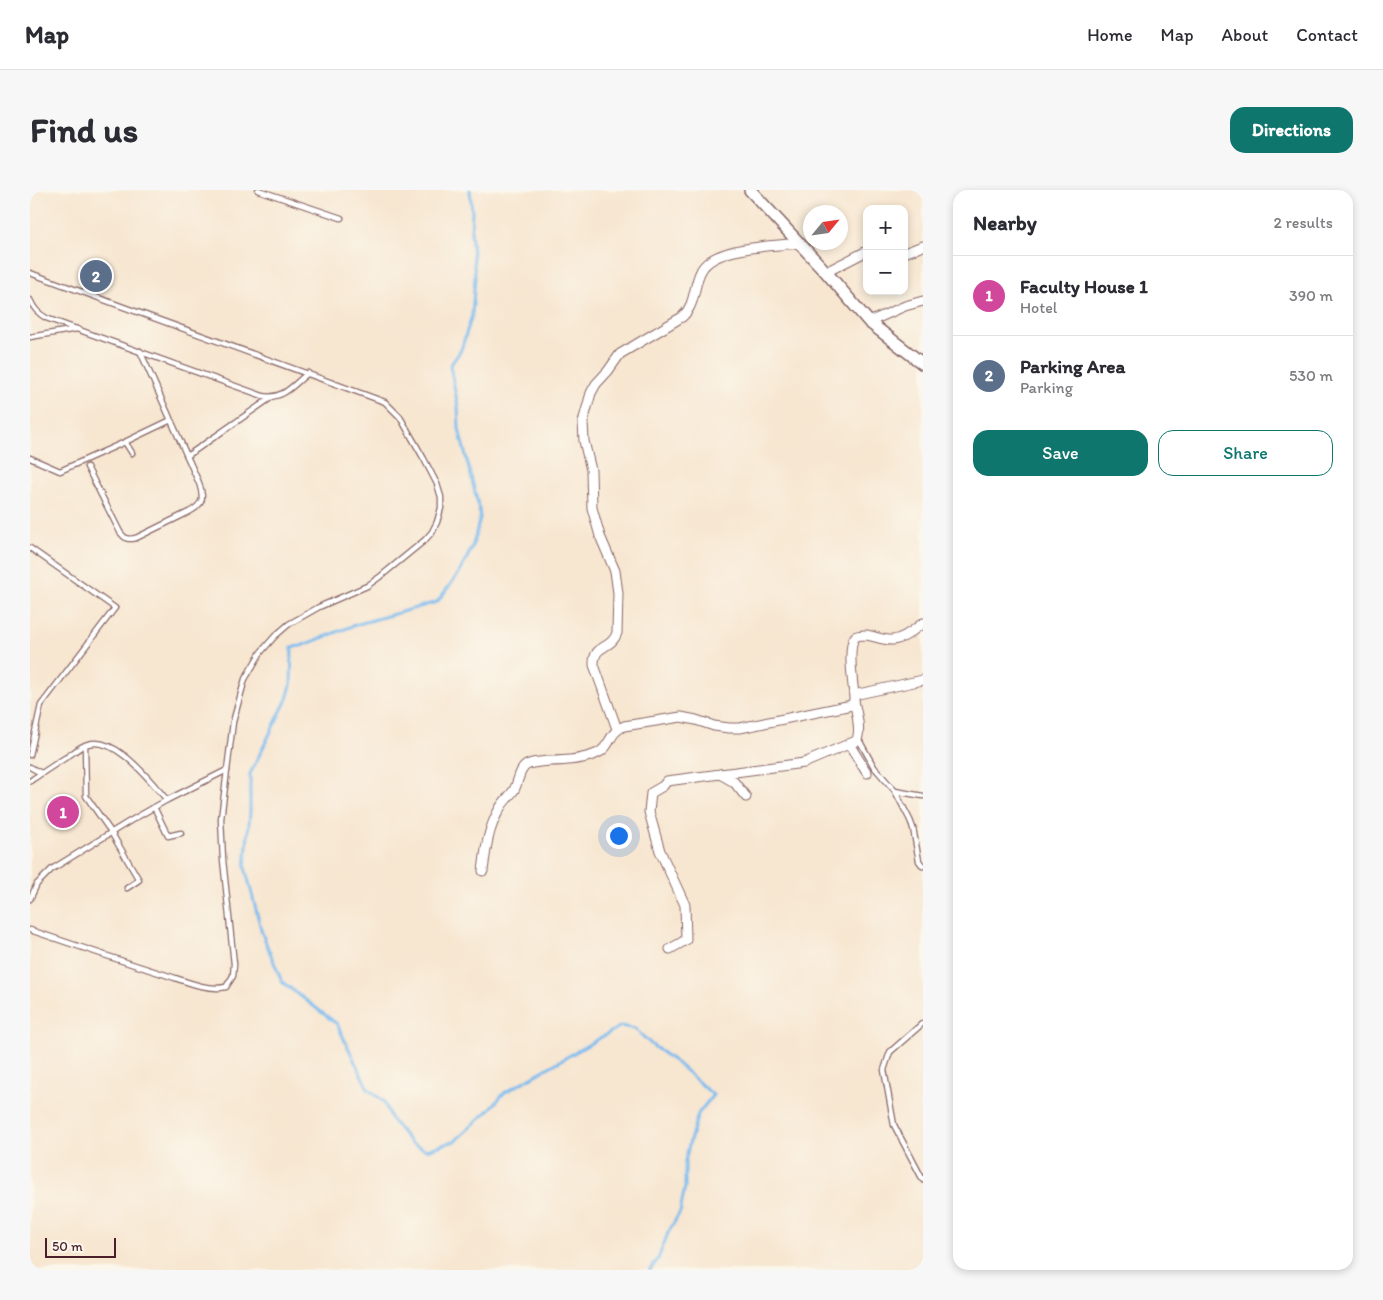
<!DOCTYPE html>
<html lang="en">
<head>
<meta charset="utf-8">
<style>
  :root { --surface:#fff; --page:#f7f7f7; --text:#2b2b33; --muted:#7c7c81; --line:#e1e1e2; --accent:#0f766e }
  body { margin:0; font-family:Itim,sans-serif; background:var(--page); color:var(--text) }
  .controls { position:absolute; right:15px; top:15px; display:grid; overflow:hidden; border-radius:10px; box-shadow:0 2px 8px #0003 }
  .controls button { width:45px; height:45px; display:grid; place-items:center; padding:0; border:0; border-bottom:1px solid var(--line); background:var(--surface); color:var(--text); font:25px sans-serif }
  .compass { position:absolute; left:773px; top:15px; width:45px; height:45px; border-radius:50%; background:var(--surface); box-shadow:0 2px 8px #0003; rotate:61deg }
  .scale { position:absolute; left:15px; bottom:12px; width:71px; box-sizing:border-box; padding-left:5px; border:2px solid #4a1f2b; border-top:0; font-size:14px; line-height:18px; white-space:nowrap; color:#4a1f2b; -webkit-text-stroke:4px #fbf7ec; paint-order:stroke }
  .you { position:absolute; left:588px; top:645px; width:18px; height:18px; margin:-12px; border:4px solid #fff; border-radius:50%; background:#1a73e8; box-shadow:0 0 0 8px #1a73e833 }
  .badge { display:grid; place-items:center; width:32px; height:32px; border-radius:50%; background:var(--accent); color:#fff; font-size:16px; font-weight:700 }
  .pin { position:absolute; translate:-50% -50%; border:2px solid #fff; box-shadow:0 1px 5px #0006 }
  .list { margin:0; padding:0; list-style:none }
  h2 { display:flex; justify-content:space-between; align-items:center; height:65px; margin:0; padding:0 20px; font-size:21px }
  h2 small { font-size:16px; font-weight:400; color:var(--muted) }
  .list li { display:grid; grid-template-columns:32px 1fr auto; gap:15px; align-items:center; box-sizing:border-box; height:80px; padding:0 20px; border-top:1px solid var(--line) }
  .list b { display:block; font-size:19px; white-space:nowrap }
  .list p { margin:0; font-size:16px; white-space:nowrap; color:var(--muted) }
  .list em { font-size:16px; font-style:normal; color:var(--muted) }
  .actions { display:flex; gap:10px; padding:15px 20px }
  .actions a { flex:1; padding:11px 0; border:1px solid var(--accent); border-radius:15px; text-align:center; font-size:18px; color:var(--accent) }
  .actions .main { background:var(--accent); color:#fff }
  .map { position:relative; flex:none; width:893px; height:1080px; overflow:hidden; border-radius:15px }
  header { display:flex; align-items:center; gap:30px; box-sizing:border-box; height:70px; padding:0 25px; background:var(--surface); border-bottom:1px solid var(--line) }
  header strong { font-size:24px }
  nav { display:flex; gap:28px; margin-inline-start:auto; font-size:18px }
  .intro { display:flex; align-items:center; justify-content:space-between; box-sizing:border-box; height:120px; padding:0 30px }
  h1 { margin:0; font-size:35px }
  .button { padding:12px 22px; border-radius:15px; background:var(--accent); color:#fff; font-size:18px; font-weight:700 }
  main { display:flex; gap:30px; padding:0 30px }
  aside { flex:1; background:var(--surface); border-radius:15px; box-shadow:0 2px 8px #0003 }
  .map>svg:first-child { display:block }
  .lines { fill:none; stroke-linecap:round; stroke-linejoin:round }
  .stream { stroke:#7abbef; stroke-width:3 }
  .service-casing { stroke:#876565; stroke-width:7 }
  .minor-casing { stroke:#876565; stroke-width:11 }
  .tertiary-casing { stroke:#876565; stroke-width:14 }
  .service { stroke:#fff; stroke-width:4.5 }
  .minor { stroke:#fff; stroke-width:9 }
  .tertiary { stroke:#fff; stroke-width:11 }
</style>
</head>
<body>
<header>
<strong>Map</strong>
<nav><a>Home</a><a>Map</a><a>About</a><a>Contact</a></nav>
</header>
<div class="intro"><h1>Find us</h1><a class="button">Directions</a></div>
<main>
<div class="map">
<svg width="893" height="1080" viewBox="0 0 893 1080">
  <rect width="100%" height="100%" fill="#fbf7ec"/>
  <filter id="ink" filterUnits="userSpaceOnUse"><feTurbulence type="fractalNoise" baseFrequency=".02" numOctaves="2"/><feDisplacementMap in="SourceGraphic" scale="10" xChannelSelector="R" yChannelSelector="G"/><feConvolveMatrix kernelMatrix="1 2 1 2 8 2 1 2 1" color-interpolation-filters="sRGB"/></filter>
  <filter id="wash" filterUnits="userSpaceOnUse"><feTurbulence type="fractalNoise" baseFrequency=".0096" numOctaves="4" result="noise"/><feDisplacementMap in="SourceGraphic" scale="20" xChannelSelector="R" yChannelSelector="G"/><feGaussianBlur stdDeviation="1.12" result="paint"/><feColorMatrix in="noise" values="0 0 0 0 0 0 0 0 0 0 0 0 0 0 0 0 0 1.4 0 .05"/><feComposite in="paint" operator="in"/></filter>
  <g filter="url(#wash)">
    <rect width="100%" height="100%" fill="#f7e6d0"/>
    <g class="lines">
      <path class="stream" d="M440 0 442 21 441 43 445 87 442 125 431 160 420 176 428 216 429 239 449 318 450 328 442 358 429 383 407 412 325 435 271 456 262 457 261 495 257 509 220 584V622L215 677 232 743 252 792 307 834 338 899 354 912 361 929 381 953 396 960 425 951 459 920 474 903 591 836 605 839 622 855 648 874 683 905 668 924 660 951 655 971V997L650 1022 638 1043 628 1069 620 1080"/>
    </g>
  </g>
  <g filter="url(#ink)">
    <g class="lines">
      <g class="service-casing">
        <g id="service">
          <path d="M228 0 311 28"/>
          <path d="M0 83 355 212 370 227 394 269 407 294 411 307V318L407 332 402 342 395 350 351 386 337 396 289 417 259 434 245 446 231 462 215 489 203 532 191 629 193 670 204 774 203 786 196 797C177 801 155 791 136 785 91 771 45 755 0 740"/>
          <path d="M0 110C4 119 8 123 16 128L233 206C253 210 263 195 278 183"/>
          <path d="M0 147 47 139"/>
          <path d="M95 252 141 230"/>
          <path d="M157 266 242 207"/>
          <path d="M0 268 30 281 95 252 102 263"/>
          <path d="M57 277 90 342C95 349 98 350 106 348L159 322C174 314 174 308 169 293L110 161"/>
          <path d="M0 358 85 418 11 515 0 565"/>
          <path d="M828 548 844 577 865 601 880 630 883 638 889 671 893 676"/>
          <path d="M55 556 56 606 81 642 109 690 97 698"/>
          <path d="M0 577 11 583"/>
          <path d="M0 591C12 583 24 575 35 568 42 564 48 558 55 555 85 543 120 591 137 610"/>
          <path d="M865 601 893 606"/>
          <path d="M124 617 138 646 151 643"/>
          <path d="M0 709 7 694 22 679 100 631 137 610 197 580"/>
          <path d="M893 833 860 862 854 880 864 935 893 990"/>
        </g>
      </g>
      <g class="minor-casing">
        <g id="minor">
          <path d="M874 63 893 56"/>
          <path d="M796 82 837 61"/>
          <path d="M839 132 875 116 893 111"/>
          <path d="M824 505 893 490"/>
          <path d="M587 539 564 475C563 454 581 460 587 443L588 403 585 381 570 346 562 318 561 280 554 251 553 232 561 203 566 194 578 181 590 164 652 127C666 115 663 96 671 81 683 56 745 56 769 53"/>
          <path d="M819 554 837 583"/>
          <path d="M690 584 704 592 716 607"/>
          <path d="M453 681C456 657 458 639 470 618 474 611 480 606 484 600 489 591 489 577 499 574 505 572 512 572 518 571 535 571 553 570 568 563 581 557 578 543 594 536L651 527 666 530 684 536 699 538H710L822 515 824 511V505C823 494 817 456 825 447 827 445 832 445 836 445 845 446 854 451 863 450 874 449 885 439 893 433"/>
          <path d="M640 759 656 750 655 715 630 661 619 622 621 603 633 596 637 591 774 573 826 551C832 542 826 521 824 511"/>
        </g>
      </g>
      <g class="tertiary-casing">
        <path id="tertiary" d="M720 0 796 82 839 132 893 174"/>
      </g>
      <use href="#service" class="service"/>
      <use href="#minor" class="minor"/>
      <use href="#tertiary" class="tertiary"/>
    </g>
  </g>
</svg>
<div class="controls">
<button>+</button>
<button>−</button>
</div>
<svg class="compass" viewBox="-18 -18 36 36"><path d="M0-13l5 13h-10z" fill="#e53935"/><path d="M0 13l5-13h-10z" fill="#7c7c81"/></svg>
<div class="scale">50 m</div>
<div class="you"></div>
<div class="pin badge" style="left:33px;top:622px;background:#d1479c">1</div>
<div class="pin badge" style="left:66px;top:86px;background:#5c6f8a">2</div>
</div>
<aside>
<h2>Nearby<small>2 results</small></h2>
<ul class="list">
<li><span class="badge" style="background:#d1479c">1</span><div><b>Faculty House 1</b><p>Hotel</p></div><em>390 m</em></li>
<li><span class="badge" style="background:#5c6f8a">2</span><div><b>Parking Area</b><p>Parking</p></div><em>530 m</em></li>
</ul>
<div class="actions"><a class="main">Save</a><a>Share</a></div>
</aside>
</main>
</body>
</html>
